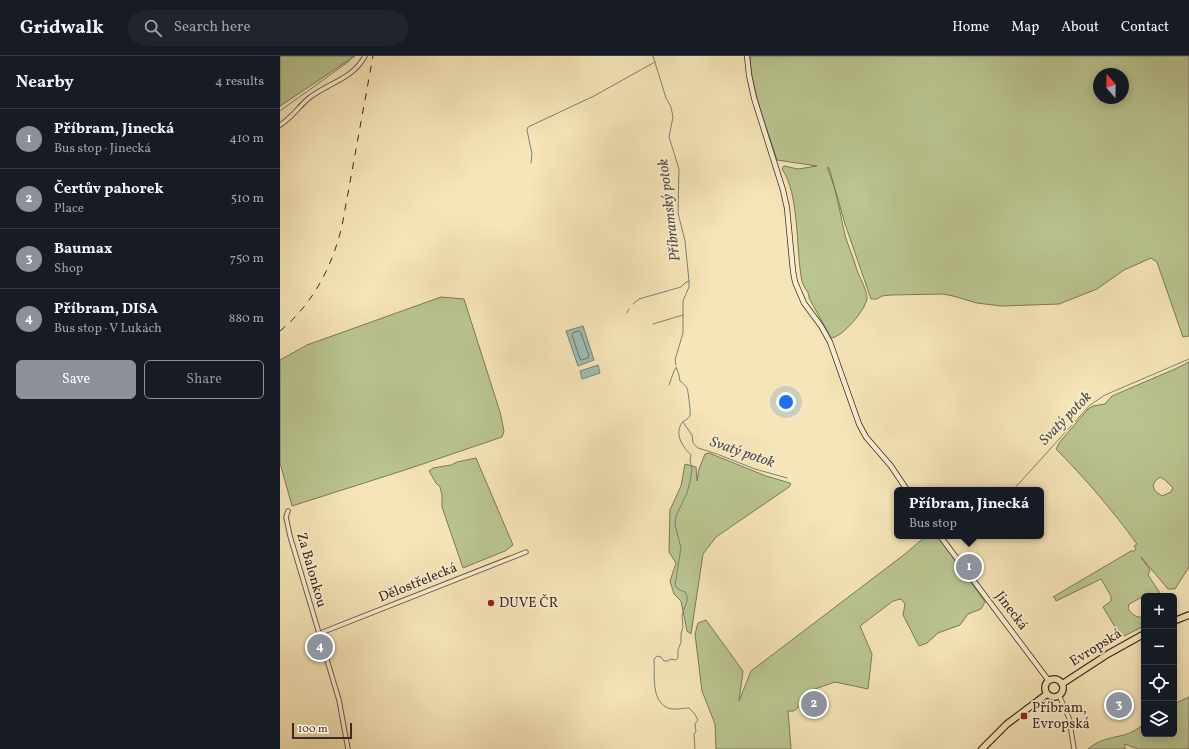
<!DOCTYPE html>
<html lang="en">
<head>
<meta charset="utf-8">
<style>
  :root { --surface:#171b24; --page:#20242c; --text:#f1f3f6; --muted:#9ea1a6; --line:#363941; --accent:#8c9099 }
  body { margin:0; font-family:Vollkorn,serif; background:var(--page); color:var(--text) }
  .controls { position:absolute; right:12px; bottom:12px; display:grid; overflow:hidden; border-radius:6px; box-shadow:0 2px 10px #0003 }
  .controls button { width:36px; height:36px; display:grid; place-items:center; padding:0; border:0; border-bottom:1px solid var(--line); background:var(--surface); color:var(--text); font:20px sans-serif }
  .compass { position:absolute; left:813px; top:12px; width:36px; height:36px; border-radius:50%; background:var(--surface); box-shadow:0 2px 10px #0003; rotate:340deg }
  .scale { position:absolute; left:12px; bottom:10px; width:60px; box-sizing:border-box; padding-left:4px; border:2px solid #3d2b23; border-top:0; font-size:11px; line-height:14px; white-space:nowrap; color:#3d2b23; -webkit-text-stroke:3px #f9eed1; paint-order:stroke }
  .you { position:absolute; left:506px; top:346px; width:14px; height:14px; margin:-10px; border:3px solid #fff; border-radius:50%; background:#1a73e8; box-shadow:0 0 0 6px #1a73e833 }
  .badge { display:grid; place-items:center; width:26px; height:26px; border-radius:50%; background:var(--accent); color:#fff; font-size:13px; font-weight:700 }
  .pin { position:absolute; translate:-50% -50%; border:2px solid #fff; box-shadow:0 1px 4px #0006 }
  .popup { position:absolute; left:614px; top:431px; width:150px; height:52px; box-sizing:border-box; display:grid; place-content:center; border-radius:6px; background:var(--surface); filter:drop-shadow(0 1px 3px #0005); font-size:13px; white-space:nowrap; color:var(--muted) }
  .popup b { font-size:15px; color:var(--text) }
  .popup::after { content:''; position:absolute; left:50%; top:100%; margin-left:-8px; border:8px solid transparent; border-top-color:var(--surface) }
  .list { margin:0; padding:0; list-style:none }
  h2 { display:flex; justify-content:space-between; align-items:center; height:52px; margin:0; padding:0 16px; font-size:17px }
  h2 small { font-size:13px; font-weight:400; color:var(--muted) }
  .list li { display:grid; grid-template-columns:26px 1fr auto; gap:12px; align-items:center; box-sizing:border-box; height:60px; padding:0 16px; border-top:1px solid var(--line) }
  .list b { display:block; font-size:15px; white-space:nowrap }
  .list p { margin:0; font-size:13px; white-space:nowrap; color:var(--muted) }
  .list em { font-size:13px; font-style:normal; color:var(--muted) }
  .actions { display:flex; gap:8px; padding:12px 16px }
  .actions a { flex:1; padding:9px 0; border:1px solid var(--accent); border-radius:6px; text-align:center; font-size:14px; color:var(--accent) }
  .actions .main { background:var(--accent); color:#fff }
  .icon { flex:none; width:22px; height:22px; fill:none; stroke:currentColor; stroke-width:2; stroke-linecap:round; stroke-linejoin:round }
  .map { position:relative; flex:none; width:909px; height:693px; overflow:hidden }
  header { display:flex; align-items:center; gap:24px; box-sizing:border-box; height:56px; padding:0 20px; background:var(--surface); border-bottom:1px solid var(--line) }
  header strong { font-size:19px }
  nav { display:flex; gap:22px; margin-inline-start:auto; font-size:14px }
  .search { width:280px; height:36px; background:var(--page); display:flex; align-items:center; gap:10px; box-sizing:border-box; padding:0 14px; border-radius:22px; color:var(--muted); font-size:15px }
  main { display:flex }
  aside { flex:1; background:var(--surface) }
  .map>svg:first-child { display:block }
  .green { fill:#bac591; stroke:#7c785a; fill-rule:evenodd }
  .water { fill:#9dbeb3; stroke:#778379 }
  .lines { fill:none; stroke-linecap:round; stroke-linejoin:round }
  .shore { stroke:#6d746b; stroke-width:1 }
  .stream { stroke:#778379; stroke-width:1 }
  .minor-casing { stroke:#6b5a48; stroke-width:5.5 }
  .secondary-casing { stroke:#3d2b23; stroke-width:6 }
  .primary-casing { stroke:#3d2b23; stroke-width:8 }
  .minor { stroke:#f9eed1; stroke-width:3.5 }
  .secondary { stroke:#f9eed1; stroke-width:4.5 }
  .primary { stroke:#f6e5b8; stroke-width:5.5 }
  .rail { stroke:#3d2b23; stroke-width:1; stroke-dasharray:7 7; stroke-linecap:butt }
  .poi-dot { fill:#8f2418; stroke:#f9eed1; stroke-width:1.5 }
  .labels { text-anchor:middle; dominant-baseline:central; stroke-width:3.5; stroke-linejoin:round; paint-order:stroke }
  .street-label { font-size:14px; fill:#3d2b23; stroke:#f9eed1 }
  .poi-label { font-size:14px; fill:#3d2b23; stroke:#f9eed1; text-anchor:start }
  .water-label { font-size:15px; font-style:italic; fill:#555047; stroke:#f9eed1 }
</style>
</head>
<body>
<header>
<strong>Gridwalk</strong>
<div class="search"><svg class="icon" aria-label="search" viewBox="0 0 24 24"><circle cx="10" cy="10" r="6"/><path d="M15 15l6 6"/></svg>Search here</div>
<nav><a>Home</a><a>Map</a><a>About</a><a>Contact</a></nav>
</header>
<main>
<aside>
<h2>Nearby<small>4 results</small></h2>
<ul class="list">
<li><span class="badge">1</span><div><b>Příbram, Jinecká</b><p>Bus stop · Jinecká</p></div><em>410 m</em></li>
<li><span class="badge">2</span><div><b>Čertův pahorek</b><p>Place</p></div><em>510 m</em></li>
<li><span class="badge">3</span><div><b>Baumax</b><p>Shop</p></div><em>750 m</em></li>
<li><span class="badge">4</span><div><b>Příbram, DISA</b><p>Bus stop · V Lukách</p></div><em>880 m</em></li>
</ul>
<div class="actions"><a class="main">Save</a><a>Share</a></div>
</aside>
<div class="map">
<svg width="909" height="693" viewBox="0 0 909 693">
  <rect width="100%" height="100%" fill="#f6e5b8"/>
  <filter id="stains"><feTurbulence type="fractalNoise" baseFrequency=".005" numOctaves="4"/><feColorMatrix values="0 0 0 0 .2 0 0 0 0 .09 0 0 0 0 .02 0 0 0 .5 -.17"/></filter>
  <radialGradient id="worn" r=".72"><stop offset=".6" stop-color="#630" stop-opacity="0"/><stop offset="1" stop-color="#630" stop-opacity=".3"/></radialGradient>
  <g class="green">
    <path d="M0 0H75L0 50Z"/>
    <path d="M470 0H909V280L903 281 877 206 871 202 844 214 817 233 779 248 721 250 697 247 673 240 663 238 611 239 602 240 597 243H591L565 168 549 112 547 111C556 131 560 157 565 179 568 190 573 200 576 211 578 219 588 235 587 243 585 254 563 281 551 282L529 242C529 235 525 234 523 228 522 226 521 222 521 219 516 189 519 137 502 113L504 110 518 113 537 110 497 104C487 71 471 35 470 0ZM819 18H843V42H819Z"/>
    <path d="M161 241 184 243 220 356 224 375 222 381 128 413 12 450 0 407V304L27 289Z"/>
    <path d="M909 306V511L895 533H888L861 501 870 514 868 519 882 540H874L870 537 849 548 848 553C853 559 856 562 864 561V570L844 580 838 576 823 551 831 545V540L821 523 776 545 775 542 773 541 851 495H854L856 493 854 490 857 488C833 455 805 422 776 393L779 387 808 353 813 350 825 348 832 340 895 313ZM880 421 885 424 893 432 891 436 882 440 875 435 873 430 875 425Z"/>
    <path d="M429 397 486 420 510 427 511 428 509 431 436 481 423 498 411 578 407 575 401 545 394 538 390 525 396 507 389 496 390 454 401 430 405 408 416 411 417 425 419 413 425 398Z"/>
    <path d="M196 402 233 489 225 495 183 512 162 451V439L160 431 156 427 149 415 153 412 171 409 177 406Z"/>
    <path d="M646 480H658L705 546 701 553 688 558 680 569 658 577 647 587 639 590 623 559 625 548 621 543 613 545 580 570 592 598 588 633 555 626 532 634 525 645 514 655H508L511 693H436L435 668 422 635 415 578 418 567 426 564 463 615 459 645 471 615 625 498Z"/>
    <path d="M909 641V693H858L845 688V693H808C818 684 831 682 844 679 851 677 858 673 864 668V678H894V648Z"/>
  </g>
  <g class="water">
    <path d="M303 270 314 304 298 310 286 275Z"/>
    <path d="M318 309 320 317 302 323 300 315Z"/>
  </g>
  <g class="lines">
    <path class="shore" d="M299 275 301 277 309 300 308 302 302 304 300 303 292 279 293 277Z"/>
    <g class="stream">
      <path d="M373 0 386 42 391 51 393 61 389 81 399 113 398 157 405 185 409 225V231L403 245V277L395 304 396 309"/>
      <path d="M0 55 68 6 73 0"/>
      <path d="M251 107 252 98 247 74 248 71 314 40 375 6"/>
      <path d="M353 248 359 243 401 231 405 227 409 225"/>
      <path d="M347 257 349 253"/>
      <path d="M373 268 403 259"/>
      <path d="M396 311 399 319 400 325C403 327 405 329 407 332 408 334 411 357 410 360 408 364 403 364 401 368 395 380 403 391 411 399L410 405 412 413 410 426 407 437 396 460 395 469 401 492 395 529 398 533 405 536 407 540V545L402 559 403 571 401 578V586L398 594V602L396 604 390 603 388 605H384L381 601 377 600 374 603C375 618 371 643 386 651 392 655 402 652 409 652L414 657 418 664 415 668 416 676 414 678 415 693"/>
      <path d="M389 329 394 315 396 312"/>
      <path d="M403 366 412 379 413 387 418 392 437 398 475 413 507 422"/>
      <path d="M733 434 810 349 825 339 909 303"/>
    </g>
    <g class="minor-casing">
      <g id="minor">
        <path d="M0 69C12 62 19 50 29 42 48 27 73 23 85 0"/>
        <path d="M8 455 6 461 10 480 59 644 68 693"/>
        <path d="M38 578 246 496"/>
        <path d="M779 639 789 662 794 693"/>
      </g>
    </g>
    <g class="secondary-casing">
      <g id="secondary">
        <path d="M467 0 469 19 474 42 503 134 507 152 513 215 515 226 524 247 541 270 550 286 579 368 586 381 611 410 627 434"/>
        <path d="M660 480 769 625"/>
      </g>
    </g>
    <g class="primary-casing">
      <g id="primary">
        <path d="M894 565 909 559"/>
        <circle cx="774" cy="632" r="9"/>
        <path d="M782 628 828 598 864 578"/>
        <path d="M702 693 727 668 767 638"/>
      </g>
    </g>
    <use href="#minor" class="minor"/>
    <use href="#secondary" class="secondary"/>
    <use href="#primary" class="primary"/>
    <path class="rail" d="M0 275C33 248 52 211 62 170L93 0"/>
  </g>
  <g class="poi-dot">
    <circle cx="211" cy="547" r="4"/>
    <rect x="740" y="656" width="8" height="8" rx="2"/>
  </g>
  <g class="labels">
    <g class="street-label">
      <text transform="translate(31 514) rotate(74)">Za Balonkou</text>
      <text transform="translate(138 527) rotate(-22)">Dělostřelecká</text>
      <text transform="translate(731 555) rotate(53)">Jinecká</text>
      <text transform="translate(816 592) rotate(-32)">Evropská</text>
    </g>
    <g class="poi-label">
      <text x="219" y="547">DUVE ČR</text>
      <text x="752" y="652">Příbram,<tspan x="752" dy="16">Evropská</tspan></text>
    </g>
    <g class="water-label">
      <text transform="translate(390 154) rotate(-97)">Příbramský potok</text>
      <text transform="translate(786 363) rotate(-46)">Svatý potok</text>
      <text transform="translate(462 397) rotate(19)">Svatý potok</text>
    </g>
  </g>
  <rect width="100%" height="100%" filter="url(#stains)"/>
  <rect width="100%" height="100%" fill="url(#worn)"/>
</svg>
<div class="controls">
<button>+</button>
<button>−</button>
<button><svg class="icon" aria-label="locate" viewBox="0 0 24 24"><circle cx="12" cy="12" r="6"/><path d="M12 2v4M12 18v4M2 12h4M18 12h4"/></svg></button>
<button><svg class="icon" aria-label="layers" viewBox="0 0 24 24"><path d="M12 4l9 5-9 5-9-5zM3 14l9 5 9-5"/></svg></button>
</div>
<svg class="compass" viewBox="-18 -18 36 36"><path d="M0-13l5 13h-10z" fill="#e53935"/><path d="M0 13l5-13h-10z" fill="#9ea1a6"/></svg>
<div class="scale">100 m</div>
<div class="you"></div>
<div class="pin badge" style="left:689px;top:511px">1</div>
<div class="popup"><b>Příbram, Jinecká</b>Bus stop</div>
<div class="pin badge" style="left:534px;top:648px">2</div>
<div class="pin badge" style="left:839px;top:649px">3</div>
<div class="pin badge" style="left:40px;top:591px">4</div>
</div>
</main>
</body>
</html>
